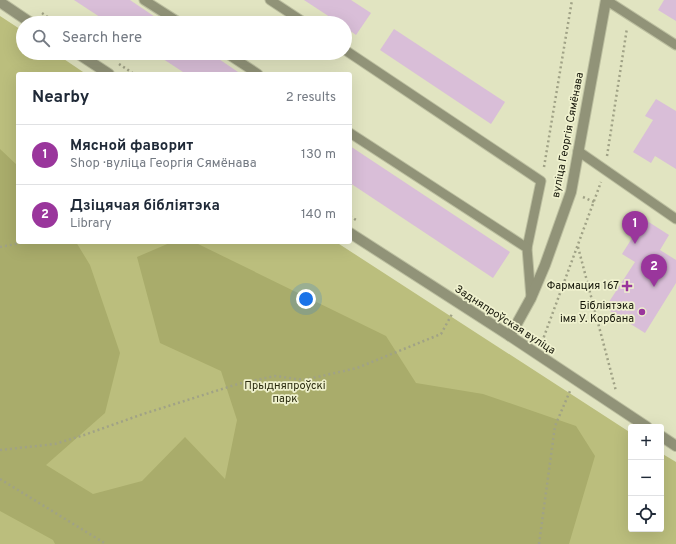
<!DOCTYPE html>
<html lang="en">
<head>
<meta charset="utf-8">
<style>
  :root { --surface:#fff; --page:#f2f2f3; --text:#1f2937; --muted:#747a83; --line:#e0e1e3; --accent:#9a369c }
  body { margin:0; font-family:Overpass,sans-serif; background:var(--page); color:var(--text) }
  .controls { position:absolute; right:12px; bottom:12px; display:grid; overflow:hidden; border-radius:4px; box-shadow:0 4px 16px #0002 }
  .controls button { width:36px; height:36px; display:grid; place-items:center; padding:0; border:0; border-bottom:1px solid var(--line); background:var(--surface); color:var(--text); font:20px sans-serif }
  .you { position:absolute; left:306px; top:299px; width:14px; height:14px; margin:-10px; border:3px solid #fff; border-radius:50%; background:#1a73e8; box-shadow:0 0 0 6px #1a73e833 }
  .badge { display:grid; place-items:center; width:26px; height:26px; border-radius:50%; background:var(--accent); color:#fff; font-size:13px; font-weight:700 }
  .pin { position:absolute; translate:-50% -33px; filter:drop-shadow(0 1px 2px #0008) }
  .pin::after { content:''; position:absolute; top:21px; width:14px; height:12px; background:inherit; clip-path:polygon(0 0,100% 0,50% 100%) }
  .list { margin:0; padding:0; list-style:none }
  h2 { display:flex; justify-content:space-between; align-items:center; height:52px; margin:0; padding:0 16px; font-size:17px }
  h2 small { font-size:13px; font-weight:400; color:var(--muted) }
  .list li { display:grid; grid-template-columns:26px 1fr auto; gap:12px; align-items:center; box-sizing:border-box; height:60px; padding:0 16px; border-top:1px solid var(--line) }
  .list b { display:block; font-size:15px; white-space:nowrap }
  .list p { margin:0; font-size:13px; white-space:nowrap; color:var(--muted) }
  .list em { font-size:13px; font-style:normal; color:var(--muted) }
  .icon { flex:none; width:22px; height:22px; fill:none; stroke:currentColor; stroke-width:2; stroke-linecap:round; stroke-linejoin:round }
  .map { position:relative; flex:none; width:676px; height:544px; overflow:hidden }
  .search { position:absolute; background:var(--surface); box-shadow:0 4px 16px #0002; left:16px; top:16px; width:336px; height:44px; display:flex; align-items:center; gap:10px; box-sizing:border-box; padding:0 14px; border-radius:22px; color:var(--muted); font-size:15px }
  .panel { position:absolute; background:var(--surface); box-shadow:0 4px 16px #0002; left:16px; top:72px; width:336px; height:172px; border-radius:4px }
  .map>svg:first-child { display:block }
  .green { fill:#bbbe7d }
  .forest { fill:#a9ac6b }
  .building { fill:#d9bed8 }
  .lines { fill:none; stroke-linecap:round; stroke-linejoin:round }
  .service-casing { stroke:#bcbfa0; stroke-width:11 }
  .minor-casing { stroke:#bcbfa0; stroke-width:12 }
  .path { stroke:#a0a286; stroke-width:2.5; stroke-dasharray:2 3; stroke-linecap:butt }
  .service { stroke:#919378; stroke-width:9 }
  .minor { stroke:#919378; stroke-width:10 }
  .poi-dot { fill:#9a369c; stroke:#eff1ce; stroke-width:1.5 }
  .labels { text-anchor:middle; dominant-baseline:central; stroke-width:3.5; stroke-linejoin:round; paint-order:stroke }
  .street-label { font-size:11px; fill:#16170a; stroke:#eff1ce }
  .poi-label { font-size:11px; fill:#16170a; stroke:#eff1ce; text-anchor:end }
  .park-label { font-size:11px; fill:#2b2c0f; stroke:#eff1ce }
</style>
</head>
<body>
<div class="map">
<svg width="676" height="544" viewBox="0 0 676 544">
  <rect width="100%" height="100%" fill="#e1e4c1"/>
  <path class="green" d="M0 16 23 31V53H55L86 74H18V242H336L631 433V529H661V453L676 462V544H0Z"/>
  <path class="forest" d="M0 149 18 166V242H76L90 265 120 353 105 413 46 465 93 494 142 481 185 437 225 479 237 420 221 371 160 343 137 257 172 242H194L386 336 416 383 483 394 576 426 595 456 569 544H55L53 540 0 511Z"/>
  <g class="building">
    <path d="M74 0H130L164 23H109Z"/>
    <path d="M304 0H351L371 13 356 35 345 27V23H339Z"/>
    <path d="M664 0H676V21L658 10Z"/>
    <path d="M394 29 505 102 491 124 380 50Z"/>
    <path d="M154 53H210L241 74H186Z"/>
    <path d="M656 99 676 111V169L655 156 651 163 633 152 653 120 645 116Z"/>
    <path d="M350 146 510 252 493 278 350 183Z"/>
    <path d="M644 219 669 235 660 250 676 260V283L645 333 605 308 635 262 622 254Z"/>
  </g>
  <g class="lines">
    <g class="service-casing">
      <g id="service">
        <path d="M144 0 180 23"/>
        <path d="M270 0 305 23"/>
        <path d="M606 0 676 45"/>
        <path d="M345 50 541 181 527 248"/>
        <path d="M226 53 258 74"/>
        <path d="M350 133 527 248 531 298"/>
        <path d="M578 151 676 219"/>
      </g>
    </g>
    <g class="minor-casing">
      <g id="minor">
        <path d="M0 2 31 23"/>
        <path d="M77 53 109 74"/>
        <path d="M350 233 510 336 647 427"/>
        <path d="M510 336 531 298 545 265 571 192 606 0"/>
        <path d="M661 436 676 446"/>
      </g>
    </g>
    <g class="path">
      <path d="M42 13 56 23"/>
      <path d="M119 64 134 74"/>
      <path d="M607 156 627 28"/>
      <path d="M544 167 572 0"/>
      <path d="M583 197 594 202"/>
      <path d="M350 216 356 220"/>
      <path d="M0 247 26 242"/>
      <path d="M578 247 616 391"/>
      <path d="M542 342 601 182"/>
      <path d="M0 450 55 444 84 435 143 414 238 384 275 376 304 380 357 368 441 334 452 314"/>
      <path d="M0 479 106 544"/>
      <path d="M539 544 555 426 570 391"/>
    </g>
    <use href="#service" class="service"/>
    <use href="#minor" class="minor"/>
  </g>
  <g class="poi-dot">
    <path d="M625 280h4v4h4v4h-4v4h-4v-4h-4v-4h4z"/>
    <circle cx="642" cy="312" r="4"/>
  </g>
  <g class="labels">
    <g class="street-label">
      <text transform="translate(568 135) rotate(-79)">вуліца Георгія Сямёнава</text>
      <text transform="translate(505 320) rotate(33)">Задняпроўская вуліца</text>
    </g>
    <g class="poi-label">
      <text x="619" y="286">Фармация 167</text>
      <text x="634" y="306">Бібліятэка<tspan x="634" dy="13">імя У. Корбана</tspan></text>
    </g>
    <g class="park-label">
      <text x="285" y="386">Прыдняпроўскі<tspan x="285" dy="13">парк</tspan></text>
    </g>
  </g>
</svg>
<div class="controls">
<button>+</button>
<button>−</button>
<button><svg class="icon" aria-label="locate" viewBox="0 0 24 24"><circle cx="12" cy="12" r="6"/><path d="M12 2v4M12 18v4M2 12h4M18 12h4"/></svg></button>
</div>
<div class="you"></div>
<div class="pin badge" style="left:635px;top:244px">1</div>
<div class="pin badge" style="left:654px;top:287px">2</div>
<div class="search"><svg class="icon" aria-label="search" viewBox="0 0 24 24"><circle cx="10" cy="10" r="6"/><path d="M15 15l6 6"/></svg>Search here</div>
<section class="panel">
<h2>Nearby<small>2 results</small></h2>
<ul class="list">
<li><span class="badge">1</span><div><b>Мясной фаворит</b><p>Shop · вуліца Георгія Сямёнава</p></div><em>130 m</em></li>
<li><span class="badge">2</span><div><b>Дзіцячая бібліятэка</b><p>Library</p></div><em>140 m</em></li>
</ul>
</section>
</div>
</body>
</html>
